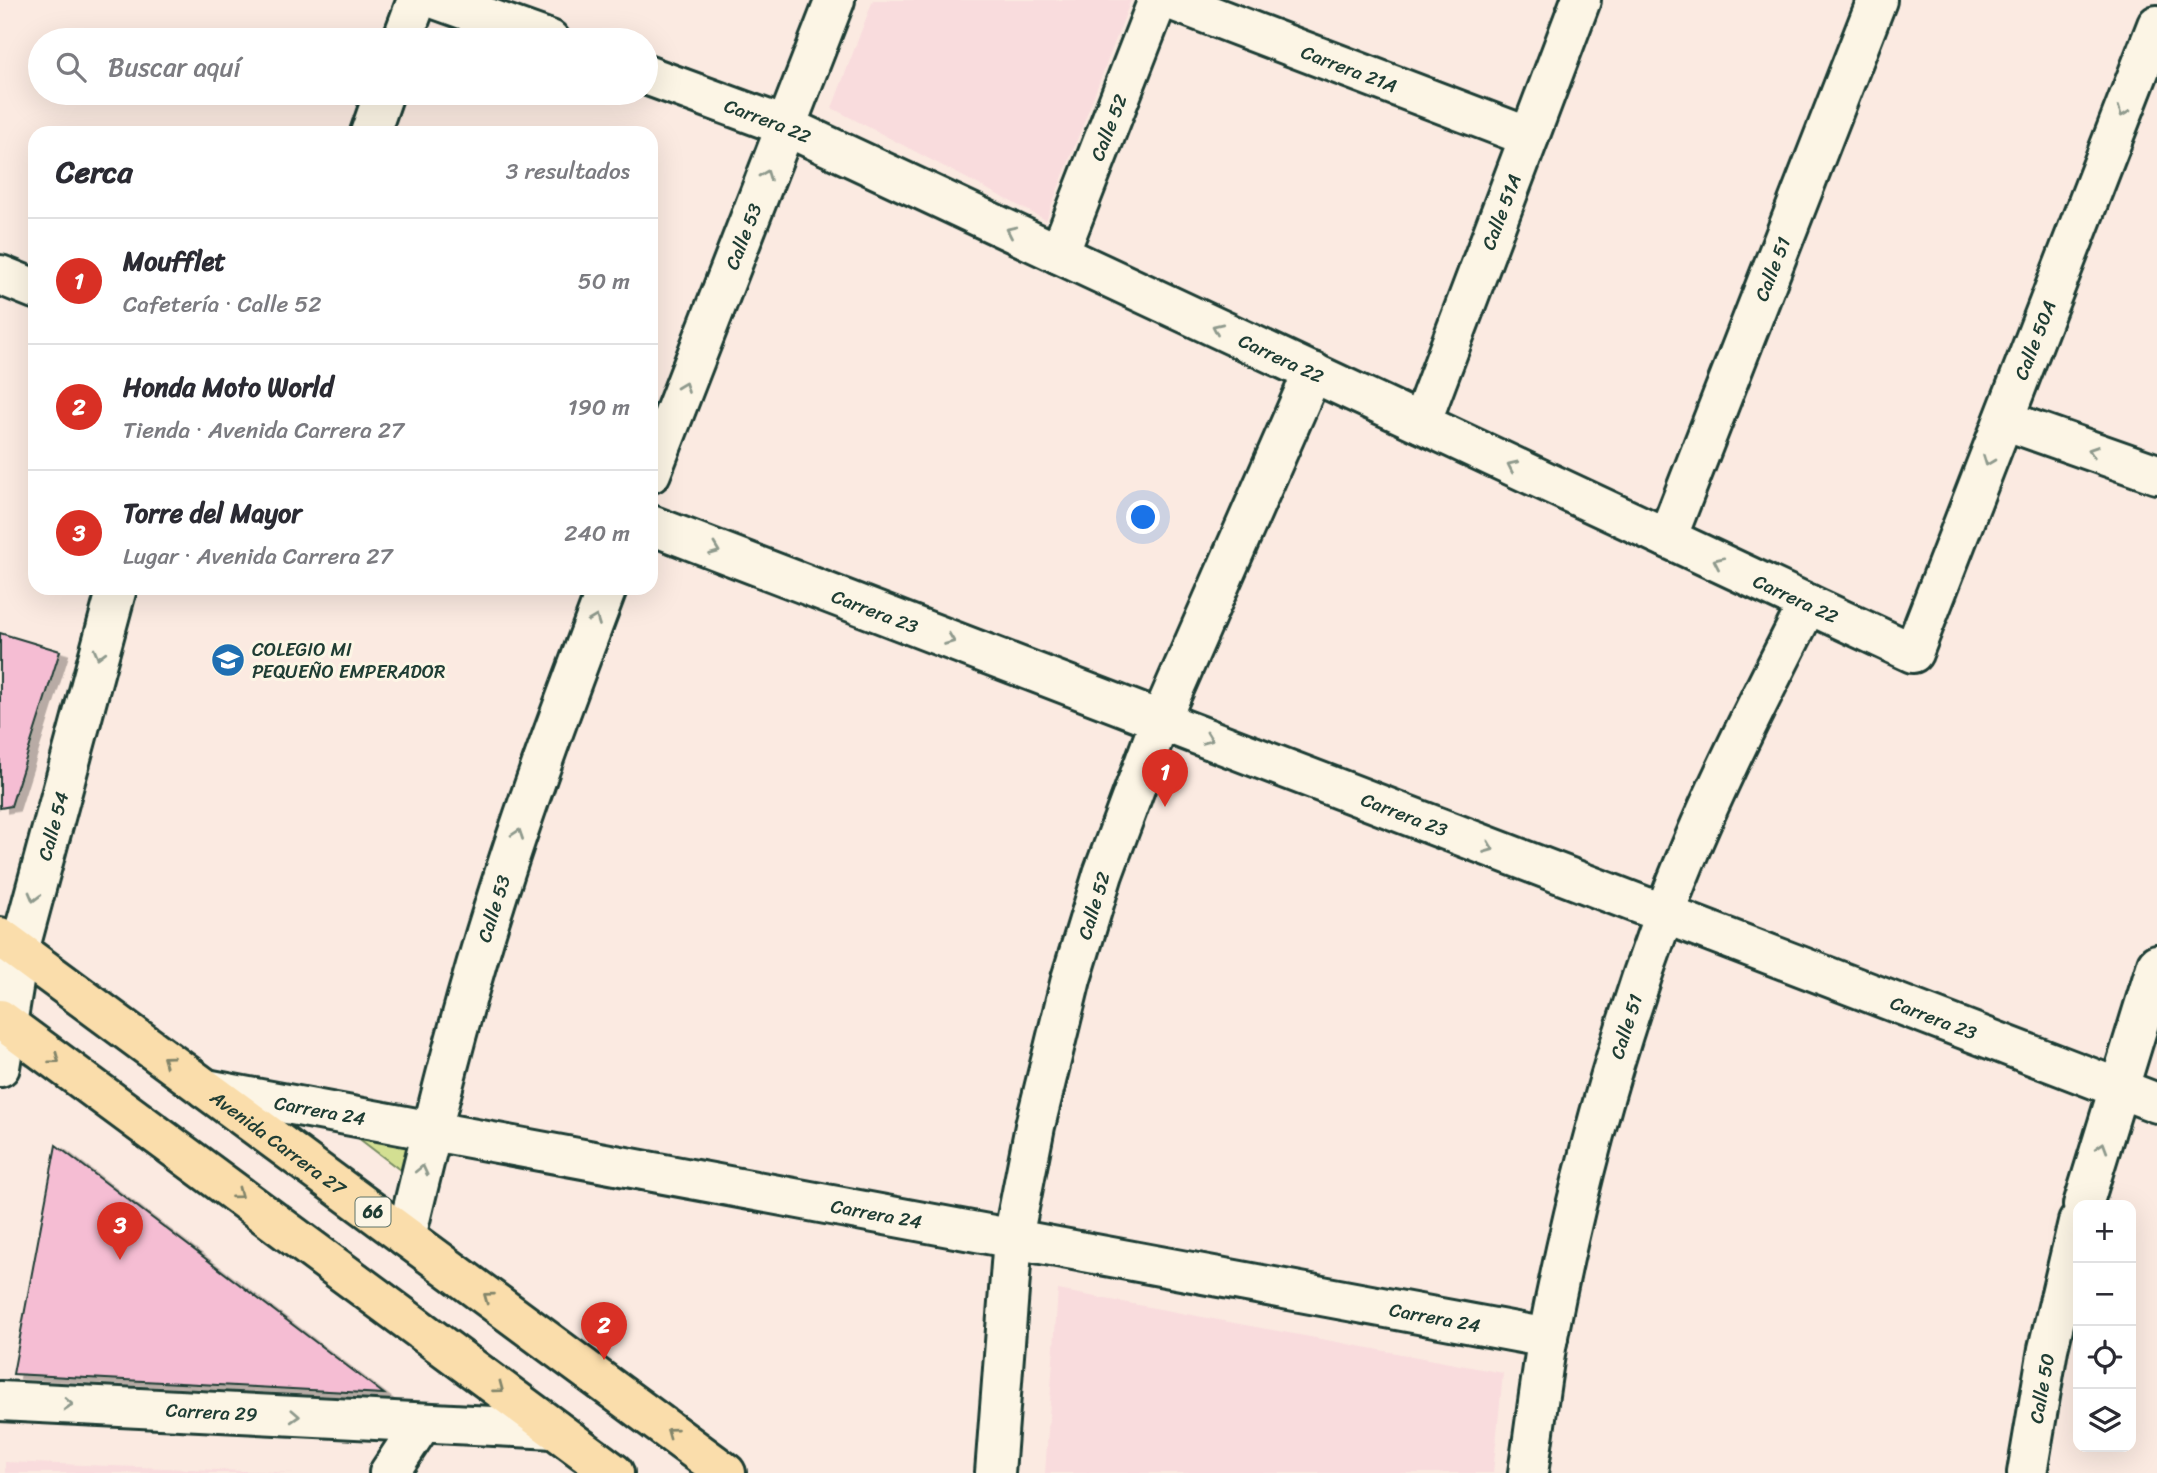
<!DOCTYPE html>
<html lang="es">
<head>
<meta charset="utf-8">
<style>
  :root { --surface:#fff; --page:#f7f7f7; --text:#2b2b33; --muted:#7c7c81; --line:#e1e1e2; --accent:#d93025 }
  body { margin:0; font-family:Sriracha,sans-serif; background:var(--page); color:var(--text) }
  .controls { position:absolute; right:21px; bottom:21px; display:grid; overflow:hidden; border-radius:14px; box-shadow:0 7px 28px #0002 }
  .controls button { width:63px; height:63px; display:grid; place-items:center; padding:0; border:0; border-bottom:2px solid var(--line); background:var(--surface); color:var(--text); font:35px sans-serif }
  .you { position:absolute; left:1144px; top:518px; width:24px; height:24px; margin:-18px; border:5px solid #fff; border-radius:50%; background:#1a73e8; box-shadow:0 0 0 10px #1a73e833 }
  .badge { display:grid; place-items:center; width:46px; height:46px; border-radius:50%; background:var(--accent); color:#fff; font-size:23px; font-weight:700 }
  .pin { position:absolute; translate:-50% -58px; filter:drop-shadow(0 2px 4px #0008) }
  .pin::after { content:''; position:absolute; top:37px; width:24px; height:21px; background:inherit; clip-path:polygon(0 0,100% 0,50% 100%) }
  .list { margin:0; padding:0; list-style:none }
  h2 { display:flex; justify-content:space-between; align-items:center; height:91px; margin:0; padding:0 28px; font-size:30px }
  h2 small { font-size:23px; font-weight:400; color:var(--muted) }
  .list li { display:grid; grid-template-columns:46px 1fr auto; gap:21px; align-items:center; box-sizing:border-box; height:126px; padding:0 28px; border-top:2px solid var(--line) }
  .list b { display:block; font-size:26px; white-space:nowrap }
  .list p { margin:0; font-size:23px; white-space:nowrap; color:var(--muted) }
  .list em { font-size:23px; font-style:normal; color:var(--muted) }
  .icon { flex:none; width:38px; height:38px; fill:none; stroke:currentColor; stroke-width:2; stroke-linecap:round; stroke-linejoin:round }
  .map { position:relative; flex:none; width:2157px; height:1473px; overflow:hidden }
  .search { position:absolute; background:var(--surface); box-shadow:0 7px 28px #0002; left:28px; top:28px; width:630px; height:77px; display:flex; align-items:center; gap:18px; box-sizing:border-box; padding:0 24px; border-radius:38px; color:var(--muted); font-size:26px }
  .panel { position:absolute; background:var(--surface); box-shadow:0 7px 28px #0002; left:28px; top:126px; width:630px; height:469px; border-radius:21px }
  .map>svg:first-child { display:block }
  .built { fill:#f9dcdd }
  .green { fill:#d3df92; stroke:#798e63; stroke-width:2 }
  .building { fill:#f5bdd3; stroke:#1f3d34; stroke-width:2; filter:url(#shadow) }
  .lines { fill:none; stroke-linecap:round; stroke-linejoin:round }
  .street-casing { stroke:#1f3d34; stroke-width:44 }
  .secondary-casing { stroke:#1f3d34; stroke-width:44 }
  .highway-casing { stroke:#1f3d34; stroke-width:44 }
  .street { stroke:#fcf5e5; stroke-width:38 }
  .secondary { stroke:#fcf5e5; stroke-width:38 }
  .highway { stroke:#faddab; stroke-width:38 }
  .oneway { stroke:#8e998c }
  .oneway2 { stroke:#82856a }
  .labels { text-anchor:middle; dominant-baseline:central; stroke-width:6; stroke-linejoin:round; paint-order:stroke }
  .shield { fill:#fcf5e5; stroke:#617469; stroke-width:2 }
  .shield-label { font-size:18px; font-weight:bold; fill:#1f3d34 }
  .street-label { font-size:19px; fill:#1f3d34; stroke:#fcf5e5 }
  .poi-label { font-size:19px; fill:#1f3d34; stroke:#fcf5e5; text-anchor:start }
</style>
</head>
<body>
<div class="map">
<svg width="2157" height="1473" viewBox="0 0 2157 1473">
  <defs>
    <filter id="shadow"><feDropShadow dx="8" dy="4.5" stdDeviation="0" flood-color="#0004"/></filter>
  </defs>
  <rect width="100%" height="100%" fill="#fbeae1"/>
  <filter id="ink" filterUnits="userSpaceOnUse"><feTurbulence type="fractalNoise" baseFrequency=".0143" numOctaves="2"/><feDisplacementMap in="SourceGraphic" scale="14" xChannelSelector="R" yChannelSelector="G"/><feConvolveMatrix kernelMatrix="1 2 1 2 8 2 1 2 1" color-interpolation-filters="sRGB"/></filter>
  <g filter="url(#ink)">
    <g class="built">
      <path d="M873 0H1131L1046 220 832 108Z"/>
      <path d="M1058 1290 1503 1373 1493 1473H1045Z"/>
      <path d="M5 1462 296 1473H5Z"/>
    </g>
    <path class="green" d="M349 1131 411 1142 404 1173Z"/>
    <g class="building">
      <path d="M0 633 60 651 11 806 0 808Z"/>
      <path d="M56 1145 384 1394 13 1374Z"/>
    </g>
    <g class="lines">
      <g class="street-casing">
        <g id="street">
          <path id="s1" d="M1170 0 1529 137"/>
          <path d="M402 40 417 0"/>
          <path d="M370 133 384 93"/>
          <path id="s2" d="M1059 254 1158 0"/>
          <path d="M0 275 35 289"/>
          <path id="s3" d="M1421 423 1581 0"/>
          <path id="s4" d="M651 473 835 0"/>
          <path id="s5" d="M651 525 2157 1103"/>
          <path id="s6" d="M1667 538 1877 0"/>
          <path id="s7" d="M0 1067 19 951 117 588"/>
          <path id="s8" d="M206 1089 1548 1338"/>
          <path id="s9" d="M406 1237C433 1125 460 1013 495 903 528 797 568 692 607 588"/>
          <path id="s10" d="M0 1401 554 1429"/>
          <path d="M389 1473 422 1423"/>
          <path id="s11" d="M995 1473 1013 1238 1035 1126 1071 979 1103 874 1160 721 1313 372"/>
          <path id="s12" d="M1528 1473C1535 1428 1540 1382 1548 1336 1575 1194 1613 1053 1663 917 1703 809 1756 706 1808 604"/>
        </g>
      </g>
      <g class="secondary-casing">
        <g id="secondary">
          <path d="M438 0 550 40"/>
          <path id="s13" d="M646 75 785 126 1913 653 2157 25"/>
          <path d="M2004 420 2157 474"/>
          <path d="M2083 1205 2157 964"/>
          <path id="s14" d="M2027 1473 2048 1349 2078 1222"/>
        </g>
      </g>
      <g class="highway-casing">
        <g id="highway">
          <path id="s15" d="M0 937 726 1473"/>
          <path d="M0 1019 614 1473"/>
        </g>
      </g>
      <use href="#street" class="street"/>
      <use href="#secondary" class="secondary"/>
      <use href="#highway" class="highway"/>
    </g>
    <defs><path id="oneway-chevron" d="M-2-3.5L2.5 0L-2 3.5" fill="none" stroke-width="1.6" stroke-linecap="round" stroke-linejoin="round" transform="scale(1.75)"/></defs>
    <g class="oneway">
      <use href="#oneway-chevron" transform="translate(2123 112) rotate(111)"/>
      <use href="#oneway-chevron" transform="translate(766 175) rotate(-69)"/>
      <use href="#oneway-chevron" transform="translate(1011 231) rotate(-155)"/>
      <use href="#oneway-chevron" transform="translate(1217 328) rotate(-155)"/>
      <use href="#oneway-chevron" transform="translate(684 387) rotate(-69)"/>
      <use href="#oneway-chevron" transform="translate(2093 451) rotate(-161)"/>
      <use href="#oneway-chevron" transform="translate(1988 461) rotate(111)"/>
      <use href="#oneway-chevron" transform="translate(1512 466) rotate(-155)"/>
      <use href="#oneway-chevron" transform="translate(715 550) rotate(21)"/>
      <use href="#oneway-chevron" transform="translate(1718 562) rotate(-155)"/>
      <use href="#oneway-chevron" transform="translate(595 620) rotate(-69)"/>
      <use href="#oneway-chevron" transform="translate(950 640) rotate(21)"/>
      <use href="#oneway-chevron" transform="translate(99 654) rotate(105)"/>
      <use href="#oneway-chevron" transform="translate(1208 739) rotate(21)"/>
      <use href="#oneway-chevron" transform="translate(518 834) rotate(-71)"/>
      <use href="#oneway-chevron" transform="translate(1489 848) rotate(21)"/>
      <use href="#oneway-chevron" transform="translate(34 897) rotate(105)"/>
      <use href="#oneway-chevron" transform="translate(2102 1147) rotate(-73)"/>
      <use href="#oneway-chevron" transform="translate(422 1170) rotate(-77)"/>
      <use href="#oneway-chevron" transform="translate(68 1404) rotate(3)"/>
      <use href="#oneway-chevron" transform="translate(295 1416) rotate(3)"/>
    </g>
    <g class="oneway2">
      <use href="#oneway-chevron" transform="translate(55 1059) rotate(36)"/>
      <use href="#oneway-chevron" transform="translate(167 1060) rotate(-144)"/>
      <use href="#oneway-chevron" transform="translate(238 1194) rotate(37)"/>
      <use href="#oneway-chevron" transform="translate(488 1297) rotate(-144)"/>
      <use href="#oneway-chevron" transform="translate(499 1388) rotate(37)"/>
      <use href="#oneway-chevron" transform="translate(671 1432) rotate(-144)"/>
    </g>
  </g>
  <defs>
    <g id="school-disc" transform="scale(1.75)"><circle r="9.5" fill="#1f6fb2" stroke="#fcf5e5"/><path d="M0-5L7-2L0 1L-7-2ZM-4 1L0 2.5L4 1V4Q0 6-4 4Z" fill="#fff"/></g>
  </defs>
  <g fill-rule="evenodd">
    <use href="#school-disc" x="228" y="660"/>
  </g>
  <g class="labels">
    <rect class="shield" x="355.5" y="1197.5" width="35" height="29" rx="5"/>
    <g class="shield-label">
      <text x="373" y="1212">66</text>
    </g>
    <g class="street-label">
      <text stroke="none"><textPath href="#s1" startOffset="192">Carrera 21A</textPath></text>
      <text stroke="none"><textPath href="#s13" startOffset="130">Carrera 22</textPath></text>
      <text stroke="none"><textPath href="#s2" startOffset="136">Calle 52</textPath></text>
      <text stroke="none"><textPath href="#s3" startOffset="226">Calle 51A</textPath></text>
      <text stroke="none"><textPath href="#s4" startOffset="254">Calle 53</textPath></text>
      <text stroke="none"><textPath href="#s6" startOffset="289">Calle 51</textPath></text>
      <text stroke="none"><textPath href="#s13" startOffset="1729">Calle 50A</textPath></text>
      <text stroke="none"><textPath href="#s13" startOffset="696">Carrera 22</textPath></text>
      <text stroke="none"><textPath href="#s13" startOffset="1264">Carrera 22</textPath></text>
      <text stroke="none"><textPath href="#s5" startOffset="240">Carrera 23</textPath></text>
      <text stroke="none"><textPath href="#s5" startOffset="807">Carrera 23</textPath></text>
      <text stroke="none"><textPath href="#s7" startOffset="247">Calle 54</textPath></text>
      <text stroke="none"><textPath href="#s11" startOffset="578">Calle 52</textPath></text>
      <text stroke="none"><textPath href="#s9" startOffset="340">Calle 53</textPath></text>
      <text stroke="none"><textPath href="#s5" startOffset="1374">Carrera 23</textPath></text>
      <text stroke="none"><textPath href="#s12" startOffset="458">Calle 51</textPath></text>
      <text stroke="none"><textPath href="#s8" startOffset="116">Carrera 24</textPath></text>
      <text stroke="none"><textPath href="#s15" startOffset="346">Avenida Carrera 27</textPath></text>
      <text stroke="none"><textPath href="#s8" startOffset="682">Carrera 24</textPath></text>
      <text stroke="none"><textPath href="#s8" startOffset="1250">Carrera 24</textPath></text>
      <text stroke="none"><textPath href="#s14" startOffset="86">Calle 50</textPath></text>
      <text stroke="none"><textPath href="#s10" startOffset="212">Carrera 29</textPath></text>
    </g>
    <g class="poi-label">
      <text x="252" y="649">COLEGIO MI<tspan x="252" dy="22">PEQUEÑO EMPERADOR</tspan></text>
    </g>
  </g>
</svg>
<div class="controls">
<button>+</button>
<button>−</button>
<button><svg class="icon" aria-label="locate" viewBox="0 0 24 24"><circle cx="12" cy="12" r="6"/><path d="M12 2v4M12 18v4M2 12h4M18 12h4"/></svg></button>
<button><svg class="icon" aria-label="layers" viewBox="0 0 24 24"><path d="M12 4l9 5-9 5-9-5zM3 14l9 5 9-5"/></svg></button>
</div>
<div class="you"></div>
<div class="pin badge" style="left:1165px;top:807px">1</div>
<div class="pin badge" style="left:604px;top:1360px">2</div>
<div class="pin badge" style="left:120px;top:1260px">3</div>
<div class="search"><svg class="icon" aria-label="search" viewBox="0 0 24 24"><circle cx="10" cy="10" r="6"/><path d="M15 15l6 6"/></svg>Buscar aquí</div>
<section class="panel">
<h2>Cerca<small>3 resultados</small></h2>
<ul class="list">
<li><span class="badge">1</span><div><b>Moufflet</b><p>Cafetería · Calle 52</p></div><em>50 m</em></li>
<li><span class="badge">2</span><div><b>Honda Moto World</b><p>Tienda · Avenida Carrera 27</p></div><em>190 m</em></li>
<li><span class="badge">3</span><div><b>Torre del Mayor</b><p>Lugar · Avenida Carrera 27</p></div><em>240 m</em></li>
</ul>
</section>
</div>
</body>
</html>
